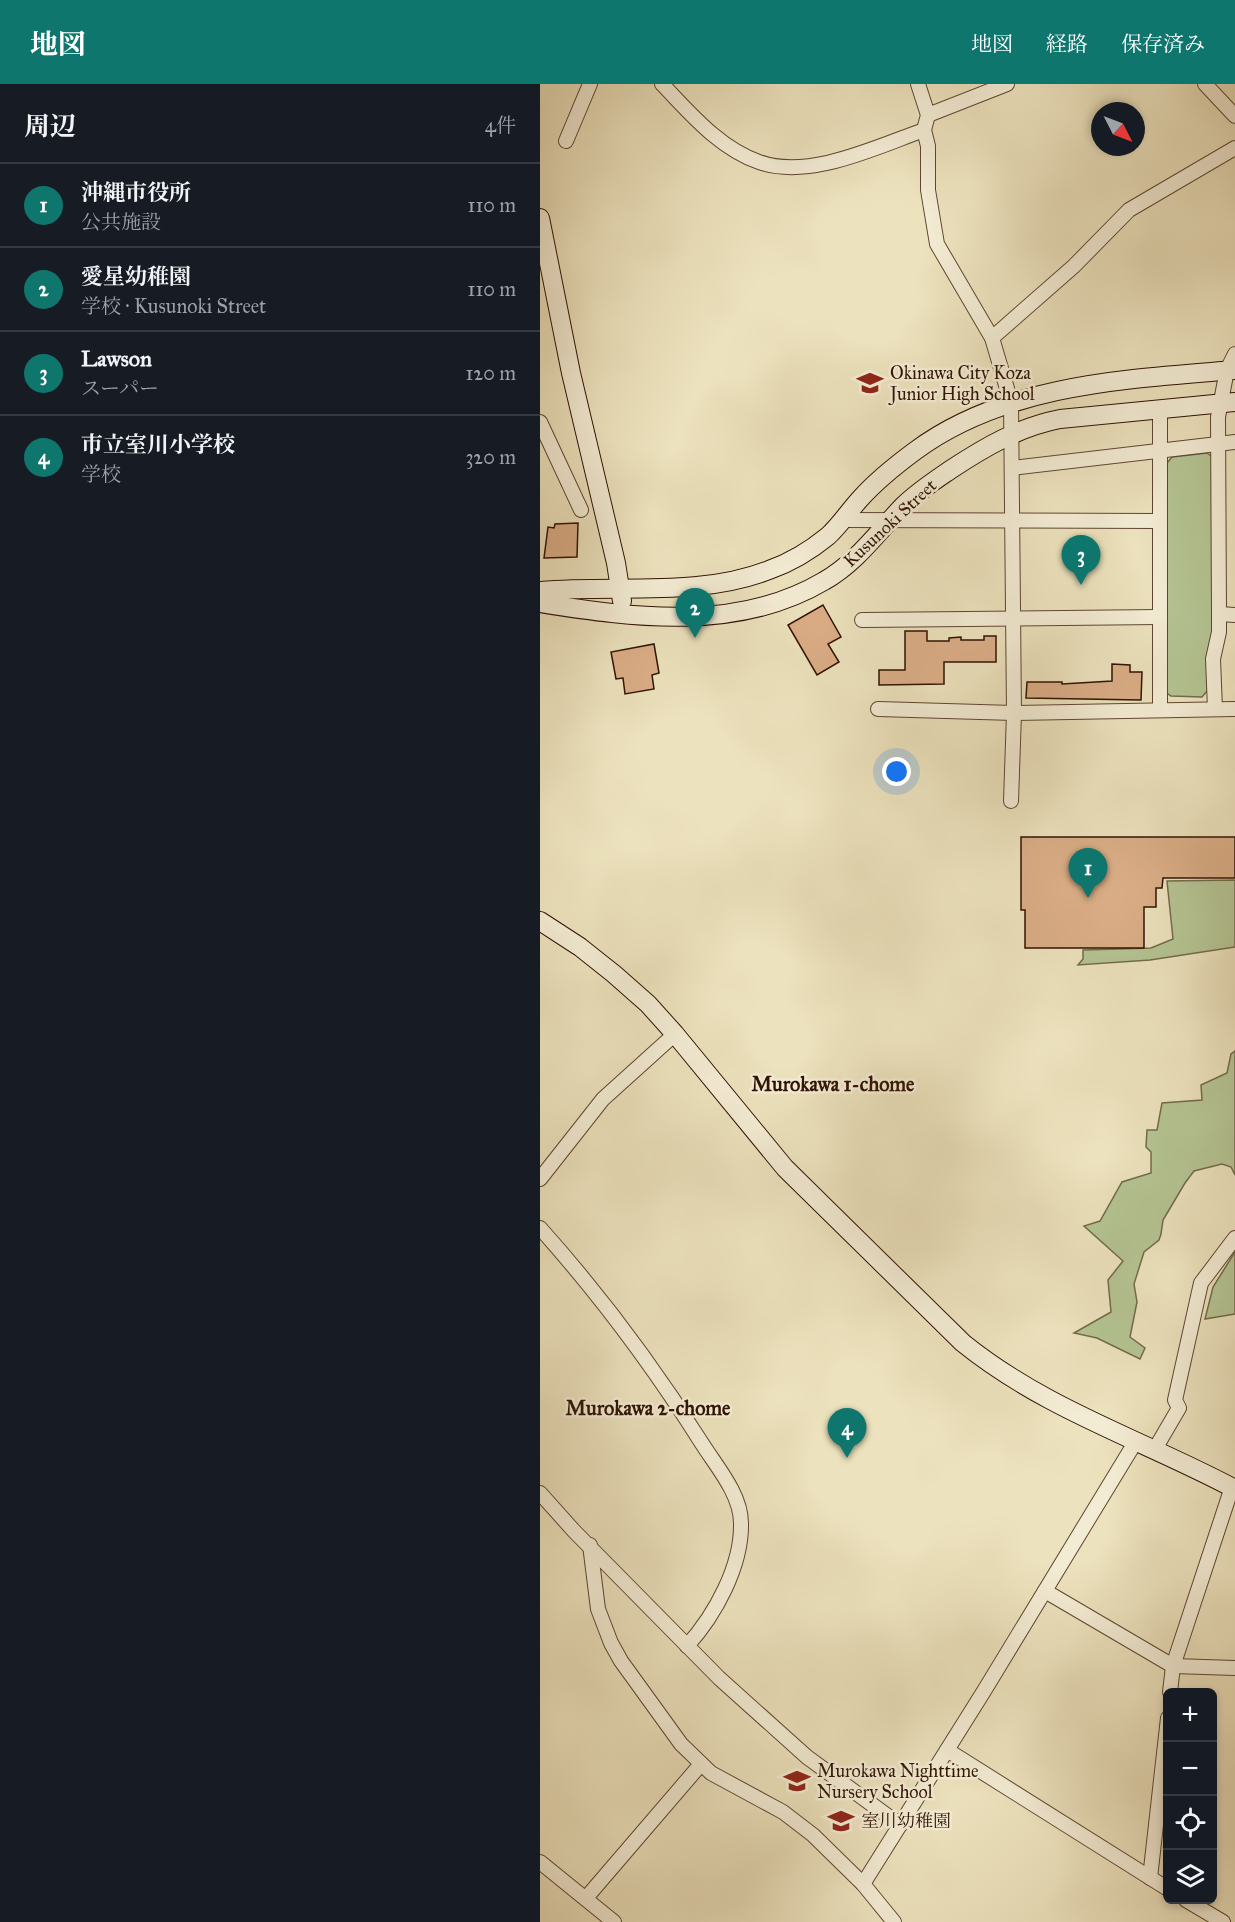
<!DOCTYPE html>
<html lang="ja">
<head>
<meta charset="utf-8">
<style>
  :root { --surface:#171b24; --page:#20242c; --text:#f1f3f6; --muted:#9ea1a6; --line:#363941; --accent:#0f766e }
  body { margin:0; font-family:"IM FELL Great Primer","Noto Serif JP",serif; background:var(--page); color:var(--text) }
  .controls { position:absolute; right:18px; bottom:18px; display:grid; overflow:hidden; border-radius:9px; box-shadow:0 3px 9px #0003 }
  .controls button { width:54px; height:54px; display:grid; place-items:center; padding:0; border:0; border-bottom:2px solid var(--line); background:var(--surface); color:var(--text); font:30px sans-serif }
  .compass { position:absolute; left:551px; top:18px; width:54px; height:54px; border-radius:50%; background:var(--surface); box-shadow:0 3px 9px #0003; rotate:132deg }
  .you { position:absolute; left:357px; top:688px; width:21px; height:21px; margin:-15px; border:4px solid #fff; border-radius:50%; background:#1a73e8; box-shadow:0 0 0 9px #1a73e833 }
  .badge { display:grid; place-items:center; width:39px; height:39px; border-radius:50%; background:var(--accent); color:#fff; font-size:20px; font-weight:700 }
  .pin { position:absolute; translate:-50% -50px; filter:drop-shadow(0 2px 3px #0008) }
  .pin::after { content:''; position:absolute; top:32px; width:21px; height:18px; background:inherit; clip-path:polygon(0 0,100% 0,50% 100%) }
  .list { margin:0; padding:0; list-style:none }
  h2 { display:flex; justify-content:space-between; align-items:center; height:78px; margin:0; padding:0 24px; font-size:26px }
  h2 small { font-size:20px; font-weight:400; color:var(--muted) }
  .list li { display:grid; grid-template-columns:39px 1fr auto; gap:18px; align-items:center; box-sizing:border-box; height:84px; padding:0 24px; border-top:2px solid var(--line) }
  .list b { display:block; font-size:22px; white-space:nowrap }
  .list p { margin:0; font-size:20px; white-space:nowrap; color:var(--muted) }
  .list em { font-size:20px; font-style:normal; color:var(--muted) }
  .icon { flex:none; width:33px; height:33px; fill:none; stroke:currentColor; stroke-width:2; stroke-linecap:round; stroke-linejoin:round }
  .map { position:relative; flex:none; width:695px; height:1838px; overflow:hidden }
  header { display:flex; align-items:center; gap:36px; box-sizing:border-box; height:84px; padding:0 30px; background:var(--accent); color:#fff }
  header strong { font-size:28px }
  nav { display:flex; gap:33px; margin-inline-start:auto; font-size:21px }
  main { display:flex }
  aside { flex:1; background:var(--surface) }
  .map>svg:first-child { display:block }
  .green { fill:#b5c493; stroke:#726b4a; stroke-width:1.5 }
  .building { fill:#daad86; stroke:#2f1202; stroke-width:1.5 }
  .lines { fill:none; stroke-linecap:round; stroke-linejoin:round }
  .street-casing { stroke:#5e4631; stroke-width:16 }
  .secondary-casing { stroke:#2f1202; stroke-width:20 }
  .street { stroke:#f3ecd4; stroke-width:14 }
  .secondary { stroke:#f3ecd4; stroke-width:18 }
  .labels { text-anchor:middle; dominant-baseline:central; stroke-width:5; stroke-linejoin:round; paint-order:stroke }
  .poi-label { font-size:18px; fill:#2f1202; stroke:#f3ecd4; text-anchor:start }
  .street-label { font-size:18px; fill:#2f1202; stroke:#f3ecd4 }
  .neighbourhood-label { font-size:20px; font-weight:bold; fill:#2f1202; stroke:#f3ecd4 }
</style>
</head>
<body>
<header>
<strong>地図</strong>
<nav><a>地図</a><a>経路</a><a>保存済み</a></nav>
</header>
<main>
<aside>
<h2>周辺<small>4件</small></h2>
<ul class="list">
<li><span class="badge">1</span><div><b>沖縄市役所</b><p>公共施設</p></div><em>110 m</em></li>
<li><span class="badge">2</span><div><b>愛星幼稚園</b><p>学校 · Kusunoki Street</p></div><em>110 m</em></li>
<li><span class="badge">3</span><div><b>Lawson</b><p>スーパー</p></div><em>120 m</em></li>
<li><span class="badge">4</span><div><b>市立室川小学校</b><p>学校</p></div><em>320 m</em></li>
</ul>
</aside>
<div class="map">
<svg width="695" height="1838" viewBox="0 0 695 1838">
  <rect width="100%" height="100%" fill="#ece2bd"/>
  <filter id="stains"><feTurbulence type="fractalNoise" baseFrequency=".00333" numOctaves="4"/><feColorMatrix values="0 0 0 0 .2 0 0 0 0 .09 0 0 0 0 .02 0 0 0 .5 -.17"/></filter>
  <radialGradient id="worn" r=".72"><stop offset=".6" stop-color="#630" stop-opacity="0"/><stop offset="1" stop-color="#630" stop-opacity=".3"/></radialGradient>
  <g class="green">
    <path d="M667 369 674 374 675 548 668 606 662 613 631 612 624 607 627 379 632 373Z"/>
    <path d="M695 796V863L610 876 538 881 543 875V866L611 864 633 855 627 797Z"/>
    <path d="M695 967V1091L691 1083 682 1080 654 1087 645 1099 623 1136 621 1150 619 1156 604 1168 594 1200 597 1218 590 1253 605 1264 600 1275 557 1254 534 1249 571 1228 568 1196 583 1177 544 1142 560 1137 582 1098 611 1089V1068L606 1063 607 1046H617L622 1019 662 1016 661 1001 687 989 691 970Z"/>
    <path d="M695 1168V1230L665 1235 673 1203Z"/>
  </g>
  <g class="building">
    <path d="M38 439 37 473 4 474 8 443 14 444 15 440Z"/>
    <path d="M283 521 301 553 288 560 299 578 277 591 248 541Z"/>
    <path d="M365 547H387V557H409V554L421 553V556H444V552H456V578H404V600L339 601V586H365Z"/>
    <path d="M114 560 119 589 112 591 114 605 85 610 83 594 76 595 71 568Z"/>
    <path d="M572 580 590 581V588H602L601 616 486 614 487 598H522V600L572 597Z"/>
    <path d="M481 753H695V794H623L622 804H616V823H604V864H485V826H481Z"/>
  </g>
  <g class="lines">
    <g class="street-casing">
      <g id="street">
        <path d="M122 0C150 29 179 64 219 78 269 96 336 63 384 46"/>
        <path d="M378 0 388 31 384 46 388 62V106L397 160 452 254 471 318 474 629 471 717"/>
        <path d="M665 0 695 32"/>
        <path d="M388 31 467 0"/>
        <path d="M26 57 50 0"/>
        <path d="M452 254 534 182 589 126 695 64"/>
        <path d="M0 338 41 426"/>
        <path d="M472 384 695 358"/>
        <path d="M302 436 620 437"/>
        <path d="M679 530 695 531"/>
        <path d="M322 536 619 533"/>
        <path d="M338 625 474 629 695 625"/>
        <path d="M675 625 673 575 679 548V530L678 333 687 286 695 270"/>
        <path d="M620 626V326"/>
        <path d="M0 1095 63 1015 135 950"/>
        <path d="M0 1144C60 1211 113 1282 161 1358 176 1382 201 1410 201 1439 202 1482 175 1531 147 1562"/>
        <path d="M615 1365 639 1324 635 1316 661 1199 695 1154"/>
        <path d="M0 1409 34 1447 179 1594 267 1673 360 1741"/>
        <path d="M50 1461 58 1525 71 1559 81 1577 141 1660 171 1689 243 1728 273 1751 323 1800 354 1838"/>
        <path d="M505 1507 633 1582 695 1584"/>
        <path d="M630 1608 633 1582 692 1403"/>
        <path d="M407 1666 628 1805"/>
        <path d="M0 1778 74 1838"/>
        <path d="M610 1794 628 1634"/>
        <path d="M323 1800 444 1607 596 1357"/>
        <path d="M46 1814 161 1680"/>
        <path d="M646 1816 683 1838"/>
      </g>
    </g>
    <g class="secondary-casing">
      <g id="secondary">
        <path d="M0 134 31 289 76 479 82 517"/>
        <path d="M0 507C74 500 158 514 229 486 249 479 271 466 288 452 300 441 309 427 320 415 336 397 356 381 375 367 465 300 587 295 695 286"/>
        <path d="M0 519C94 534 198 548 284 497 316 479 338 448 363 422 377 408 394 397 410 386 445 363 479 343 520 335L695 318"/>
        <path d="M0 837 40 863 74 890 108 920 135 950 245 1084 423 1259C506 1326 603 1356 695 1405"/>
      </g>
    </g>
    <use href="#street" class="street"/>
    <use href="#secondary" class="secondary"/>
  </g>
  <defs>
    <g id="school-bare" transform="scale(2.07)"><path d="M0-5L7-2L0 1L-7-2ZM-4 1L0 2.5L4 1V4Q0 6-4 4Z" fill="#8f2418" stroke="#f3ecd4" stroke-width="2.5" paint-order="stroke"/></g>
  </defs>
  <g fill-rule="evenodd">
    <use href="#school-bare" x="330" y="299"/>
    <use href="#school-bare" x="257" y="1697"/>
    <use href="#school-bare" x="301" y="1737"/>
  </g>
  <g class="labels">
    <g class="poi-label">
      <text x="350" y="289">Okinawa City Koza<tspan x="350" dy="21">Junior High School</tspan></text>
      <text x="277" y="1687">Murokawa Nighttime<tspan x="277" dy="21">Nursery School</tspan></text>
      <text x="321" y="1737">室川幼稚園</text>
    </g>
    <g class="street-label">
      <text transform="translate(350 439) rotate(-43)">Kusunoki Street</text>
    </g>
    <g class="neighbourhood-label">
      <text x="293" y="1000">Murokawa 1-chome</text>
      <text x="108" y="1324">Murokawa 2-chome</text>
    </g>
  </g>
  <rect width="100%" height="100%" filter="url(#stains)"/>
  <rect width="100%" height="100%" fill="url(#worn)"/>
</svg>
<div class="controls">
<button>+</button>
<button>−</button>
<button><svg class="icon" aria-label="locate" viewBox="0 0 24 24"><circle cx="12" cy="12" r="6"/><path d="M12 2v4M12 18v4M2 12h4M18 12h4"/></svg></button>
<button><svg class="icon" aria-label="layers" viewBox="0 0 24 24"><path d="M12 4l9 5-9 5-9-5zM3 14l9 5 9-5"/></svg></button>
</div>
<svg class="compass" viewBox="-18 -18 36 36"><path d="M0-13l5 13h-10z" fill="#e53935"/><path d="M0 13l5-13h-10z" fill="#9ea1a6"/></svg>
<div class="you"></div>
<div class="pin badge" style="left:548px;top:814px">1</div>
<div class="pin badge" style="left:155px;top:554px">2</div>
<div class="pin badge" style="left:541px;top:501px">3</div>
<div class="pin badge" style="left:307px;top:1374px">4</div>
</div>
</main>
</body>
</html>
